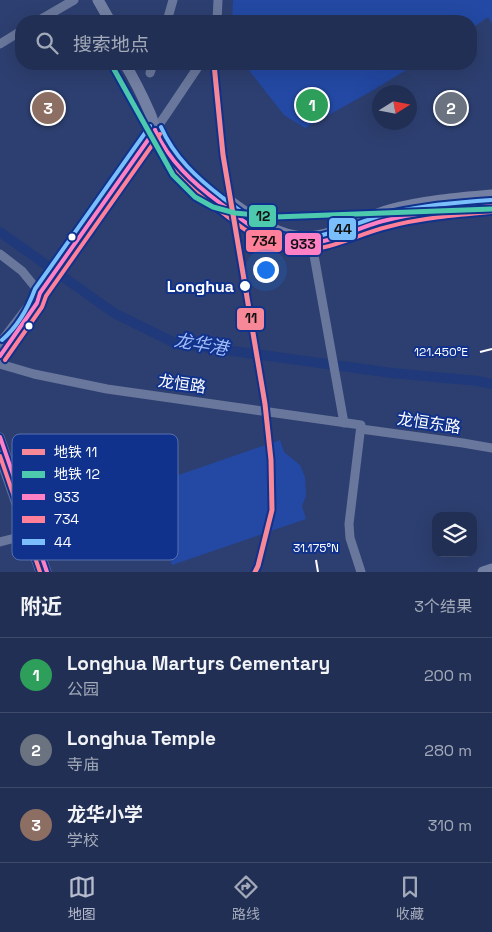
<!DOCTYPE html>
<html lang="zh">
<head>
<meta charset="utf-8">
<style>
  :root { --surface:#222f54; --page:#2a375a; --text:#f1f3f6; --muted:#a2a9b8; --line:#3f4a6b; --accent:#b6bccd }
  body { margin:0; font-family:"Space Grotesk","Noto Sans SC",sans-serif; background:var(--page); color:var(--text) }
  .controls { position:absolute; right:15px; bottom:15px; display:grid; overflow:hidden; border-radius:10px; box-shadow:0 5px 20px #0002 }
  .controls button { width:45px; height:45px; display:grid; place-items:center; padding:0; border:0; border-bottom:1px solid var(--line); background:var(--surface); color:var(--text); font:25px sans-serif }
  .compass { position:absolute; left:372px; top:85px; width:45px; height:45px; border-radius:50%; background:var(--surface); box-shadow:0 5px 20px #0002; rotate:79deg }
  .you { position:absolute; left:265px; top:269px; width:18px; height:18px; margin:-12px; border:4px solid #fff; border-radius:50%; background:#1a73e8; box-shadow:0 0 0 8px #1a73e833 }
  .badge { display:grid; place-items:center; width:32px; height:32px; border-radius:50%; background:var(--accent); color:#fff; font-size:16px; font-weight:700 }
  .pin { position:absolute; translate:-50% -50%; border:2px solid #fff; box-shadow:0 1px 5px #0006 }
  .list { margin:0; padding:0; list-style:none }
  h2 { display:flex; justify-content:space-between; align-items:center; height:65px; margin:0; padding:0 20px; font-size:21px }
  h2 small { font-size:16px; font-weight:400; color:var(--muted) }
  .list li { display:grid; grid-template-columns:32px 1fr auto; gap:15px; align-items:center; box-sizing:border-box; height:75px; padding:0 20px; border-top:1px solid var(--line) }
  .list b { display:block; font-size:19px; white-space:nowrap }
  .list p { margin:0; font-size:16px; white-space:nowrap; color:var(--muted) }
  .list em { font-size:16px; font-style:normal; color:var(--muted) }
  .icon { flex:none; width:28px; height:28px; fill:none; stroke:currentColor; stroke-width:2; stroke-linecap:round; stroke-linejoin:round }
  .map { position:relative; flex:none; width:492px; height:572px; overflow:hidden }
  .search { position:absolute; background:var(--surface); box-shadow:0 5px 20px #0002; left:15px; right:15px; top:15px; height:55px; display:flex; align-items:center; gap:12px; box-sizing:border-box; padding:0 18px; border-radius:20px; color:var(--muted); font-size:19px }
  .sheet { height:290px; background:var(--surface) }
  nav { display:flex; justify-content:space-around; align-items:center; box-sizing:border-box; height:70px; border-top:1px solid var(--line); background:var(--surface); font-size:14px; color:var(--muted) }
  nav a { display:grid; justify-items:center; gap:2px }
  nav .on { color:var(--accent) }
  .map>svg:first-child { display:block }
  .green { fill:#2349a4 }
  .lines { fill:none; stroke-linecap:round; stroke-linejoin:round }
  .river { stroke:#1f397b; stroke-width:10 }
  .minor { stroke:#69779c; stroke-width:9 }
  .major { stroke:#7380a3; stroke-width:11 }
  .bus-1-casing { stroke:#10328d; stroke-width:8 }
  .bus-2-casing { stroke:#10328d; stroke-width:8 }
  .bus-3-casing { stroke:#10328d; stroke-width:8 }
  .bus-1 { stroke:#ff80c5; stroke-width:4 }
  .bus-2 { stroke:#ff8098; stroke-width:4 }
  .bus-3 { stroke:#7abffc; stroke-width:4 }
  .metro-1-casing { stroke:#10328d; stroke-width:9 }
  .metro-2-casing { stroke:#10328d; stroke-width:9 }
  .metro-1 { stroke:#f78898; stroke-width:5 }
  .metro-2 { stroke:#4dcaae; stroke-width:5 }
  .ticks { fill:none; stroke:#fff; stroke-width:2 }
  .bus-dot { fill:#fff; stroke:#10328d; stroke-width:2 }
  .labels { text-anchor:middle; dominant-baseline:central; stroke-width:4; stroke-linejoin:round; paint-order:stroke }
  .stop-label { font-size:16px; font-weight:bold; fill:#fff; stroke:#10328d; text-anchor:end }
  .street-label { font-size:16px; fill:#fff; stroke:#10328d }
  .water-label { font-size:18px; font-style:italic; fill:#a2bcfa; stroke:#10328d }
  .key { fill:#10328d; stroke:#5870af; stroke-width:1 }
  .key-label { font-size:14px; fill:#fff }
  .ticks-label { font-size:12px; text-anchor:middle; fill:#fff; stroke:#10328d; stroke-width:4; stroke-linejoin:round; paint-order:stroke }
  .line-badge { stroke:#10328d; stroke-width:2 }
  .pale-badge-label { font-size:14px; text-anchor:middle; font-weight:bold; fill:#111 }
</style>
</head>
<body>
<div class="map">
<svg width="492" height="572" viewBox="0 0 492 572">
  <rect width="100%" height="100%" fill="#2d3f70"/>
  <g class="green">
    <path d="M233 0H492V23L488 17 471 29V21H232Z"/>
    <path d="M244 64H416L370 92 305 128 284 115Z"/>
    <path d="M280 440 284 452 300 465 305 477 306 496 302 506 306 519 172 565 144 487Z"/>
  </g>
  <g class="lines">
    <path class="river" d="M0 232 114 313 175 343 392 373 478 381 492 384"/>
    <g class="minor">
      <path d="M38 21 74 0"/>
      <path d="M167 21 173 0"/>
      <path d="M217 21 218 0"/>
      <path d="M0 44 21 31"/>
      <path d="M150 73 153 64"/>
      <path d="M312 244 344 423"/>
      <path d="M0 254 22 271 40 293"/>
      <path d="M0 343C70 253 137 159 200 64"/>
      <path d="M0 356 31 313"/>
      <path d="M0 364 34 374 107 389 361 425 349 524 350 538 361 572"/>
      <path d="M361 429 463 443 492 448"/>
      <path d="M0 437 47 572"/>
      <path d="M0 458 40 572"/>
      <path d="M0 542 27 535"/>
    </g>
    <g class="major">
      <path d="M98 0 110 21"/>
      <path d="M125 64C134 79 142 95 149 111 154 121 154 131 160 140 177 170 198 187 226 207 251 227 280 249 314 244 338 240 359 227 383 221 419 212 455 209 492 206"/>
      <path d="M227 199C250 215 276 237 305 237 334 237 362 218 389 210 423 201 457 198 492 195"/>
      <path d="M483 572 492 569"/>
    </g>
    <g class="bus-1-casing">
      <g id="bus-1">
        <path d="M155 130C169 161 193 183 220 203 240 218 262 238 288 243 321 249 352 229 383 221 419 212 456 209 492 206"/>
        <path d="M0 356 37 303 40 293 155 130"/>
        <path d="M0 437 47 572"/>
      </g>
    </g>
    <g class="bus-2-casing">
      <g id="bus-2">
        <path d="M149 133C164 165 188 187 216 208 238 224 260 245 288 249 323 255 354 235 387 227 421 218 457 215 492 212"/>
        <path d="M5 360 42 307 46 296 160 134"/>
        <path d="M0 456 40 572"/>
      </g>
    </g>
    <g class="bus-3-casing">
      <g id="bus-3">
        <path d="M161 127C174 157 197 178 223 198 243 212 263 231 287 236 322 244 360 219 394 212 426 205 459 202 491 200"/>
        <path d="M2 340C17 327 28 308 35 289L150 126"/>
      </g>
    </g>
    <use href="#bus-1" class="bus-1"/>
    <use href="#bus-2" class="bus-2"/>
    <use href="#bus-3" class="bus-3"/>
    <g class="metro-1-casing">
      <path id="metro-1" d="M214 64 223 155 265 404 271 460 272 510 258 566 255 572"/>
    </g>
    <g class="metro-2-casing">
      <path id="metro-2" d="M111 64 173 175 195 197 213 207 235 213 275 217 492 209"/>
    </g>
    <use href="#metro-1" class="metro-1"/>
    <use href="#metro-2" class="metro-2"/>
  </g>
  <path class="ticks" d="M480 352 492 349M316 560 318 572"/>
  <g class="bus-dot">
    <circle cx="72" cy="237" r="4.5"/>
    <circle cx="245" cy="286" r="6"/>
    <circle cx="29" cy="326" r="4.5"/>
  </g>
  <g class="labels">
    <g class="stop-label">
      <text x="234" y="286">Longhua</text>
    </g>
    <g class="street-label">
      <text transform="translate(182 384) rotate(8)">龙恒路</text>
      <text transform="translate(429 423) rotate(8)">龙恒东路</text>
    </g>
    <g class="water-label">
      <text transform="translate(201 344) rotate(10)">龙华港</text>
    </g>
  </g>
  <rect x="12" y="434" width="166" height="126" rx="8" class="key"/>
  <rect x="22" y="449" width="23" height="6" fill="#f78898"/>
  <rect x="22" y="471" width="23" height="7" fill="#4dcaae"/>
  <rect x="22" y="494" width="23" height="6" fill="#ff80c5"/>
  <rect x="22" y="516" width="23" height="7" fill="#ff8098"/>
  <rect x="22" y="539" width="23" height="6" fill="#7abffc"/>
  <g class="key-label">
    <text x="54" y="457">地铁 11</text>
    <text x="54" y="479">地铁 12</text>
    <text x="54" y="502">933</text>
    <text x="54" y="524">734</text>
    <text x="54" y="547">44</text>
  </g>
  <g class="ticks-label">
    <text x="441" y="356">121.450°E</text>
    <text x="316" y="552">31.175°N</text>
  </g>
  <g class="line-badge">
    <rect x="248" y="204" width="29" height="24" rx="5" fill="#4dcaae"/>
    <rect x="328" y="217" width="29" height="24" rx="5" fill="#7abffc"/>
    <rect x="245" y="229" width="38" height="24" rx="5" fill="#ff8098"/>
    <rect x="284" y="232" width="38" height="24" rx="5" fill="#ff80c5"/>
    <rect x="236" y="307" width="29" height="24" rx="5" fill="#f78898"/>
  </g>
  <g class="pale-badge-label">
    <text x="263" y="221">12</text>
    <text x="343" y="234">44</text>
    <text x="264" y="246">734</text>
    <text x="303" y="249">933</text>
    <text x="251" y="323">11</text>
  </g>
</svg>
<div class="controls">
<button><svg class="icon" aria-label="layers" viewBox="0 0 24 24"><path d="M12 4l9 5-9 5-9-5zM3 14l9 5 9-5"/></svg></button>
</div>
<svg class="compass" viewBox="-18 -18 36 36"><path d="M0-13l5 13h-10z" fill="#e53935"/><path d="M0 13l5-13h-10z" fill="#a2a9b8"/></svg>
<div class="you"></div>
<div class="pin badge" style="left:312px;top:105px;background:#2e9e5b">1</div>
<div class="pin badge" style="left:451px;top:108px;background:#6b7280">2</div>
<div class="pin badge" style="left:48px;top:108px;background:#8d6e63">3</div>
<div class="search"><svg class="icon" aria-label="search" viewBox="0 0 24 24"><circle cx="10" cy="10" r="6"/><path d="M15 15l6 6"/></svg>搜索地点</div>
</div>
<section class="sheet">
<h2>附近<small>3个结果</small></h2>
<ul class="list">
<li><span class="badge" style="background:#2e9e5b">1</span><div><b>Longhua Martyrs Cementary</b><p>公园</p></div><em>200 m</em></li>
<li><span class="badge" style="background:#6b7280">2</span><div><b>Longhua Temple</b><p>寺庙</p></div><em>280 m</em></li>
<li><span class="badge" style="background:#8d6e63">3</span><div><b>龙华小学</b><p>学校</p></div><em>310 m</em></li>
</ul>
</section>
<nav>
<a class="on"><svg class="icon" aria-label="map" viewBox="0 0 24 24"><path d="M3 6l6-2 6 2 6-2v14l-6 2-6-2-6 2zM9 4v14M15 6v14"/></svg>地图</a>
<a><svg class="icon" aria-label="directions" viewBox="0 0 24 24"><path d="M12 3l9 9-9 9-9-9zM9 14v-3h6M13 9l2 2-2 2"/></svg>路线</a>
<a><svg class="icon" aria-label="saved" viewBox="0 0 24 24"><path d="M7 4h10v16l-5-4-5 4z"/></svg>收藏</a>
</nav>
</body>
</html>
